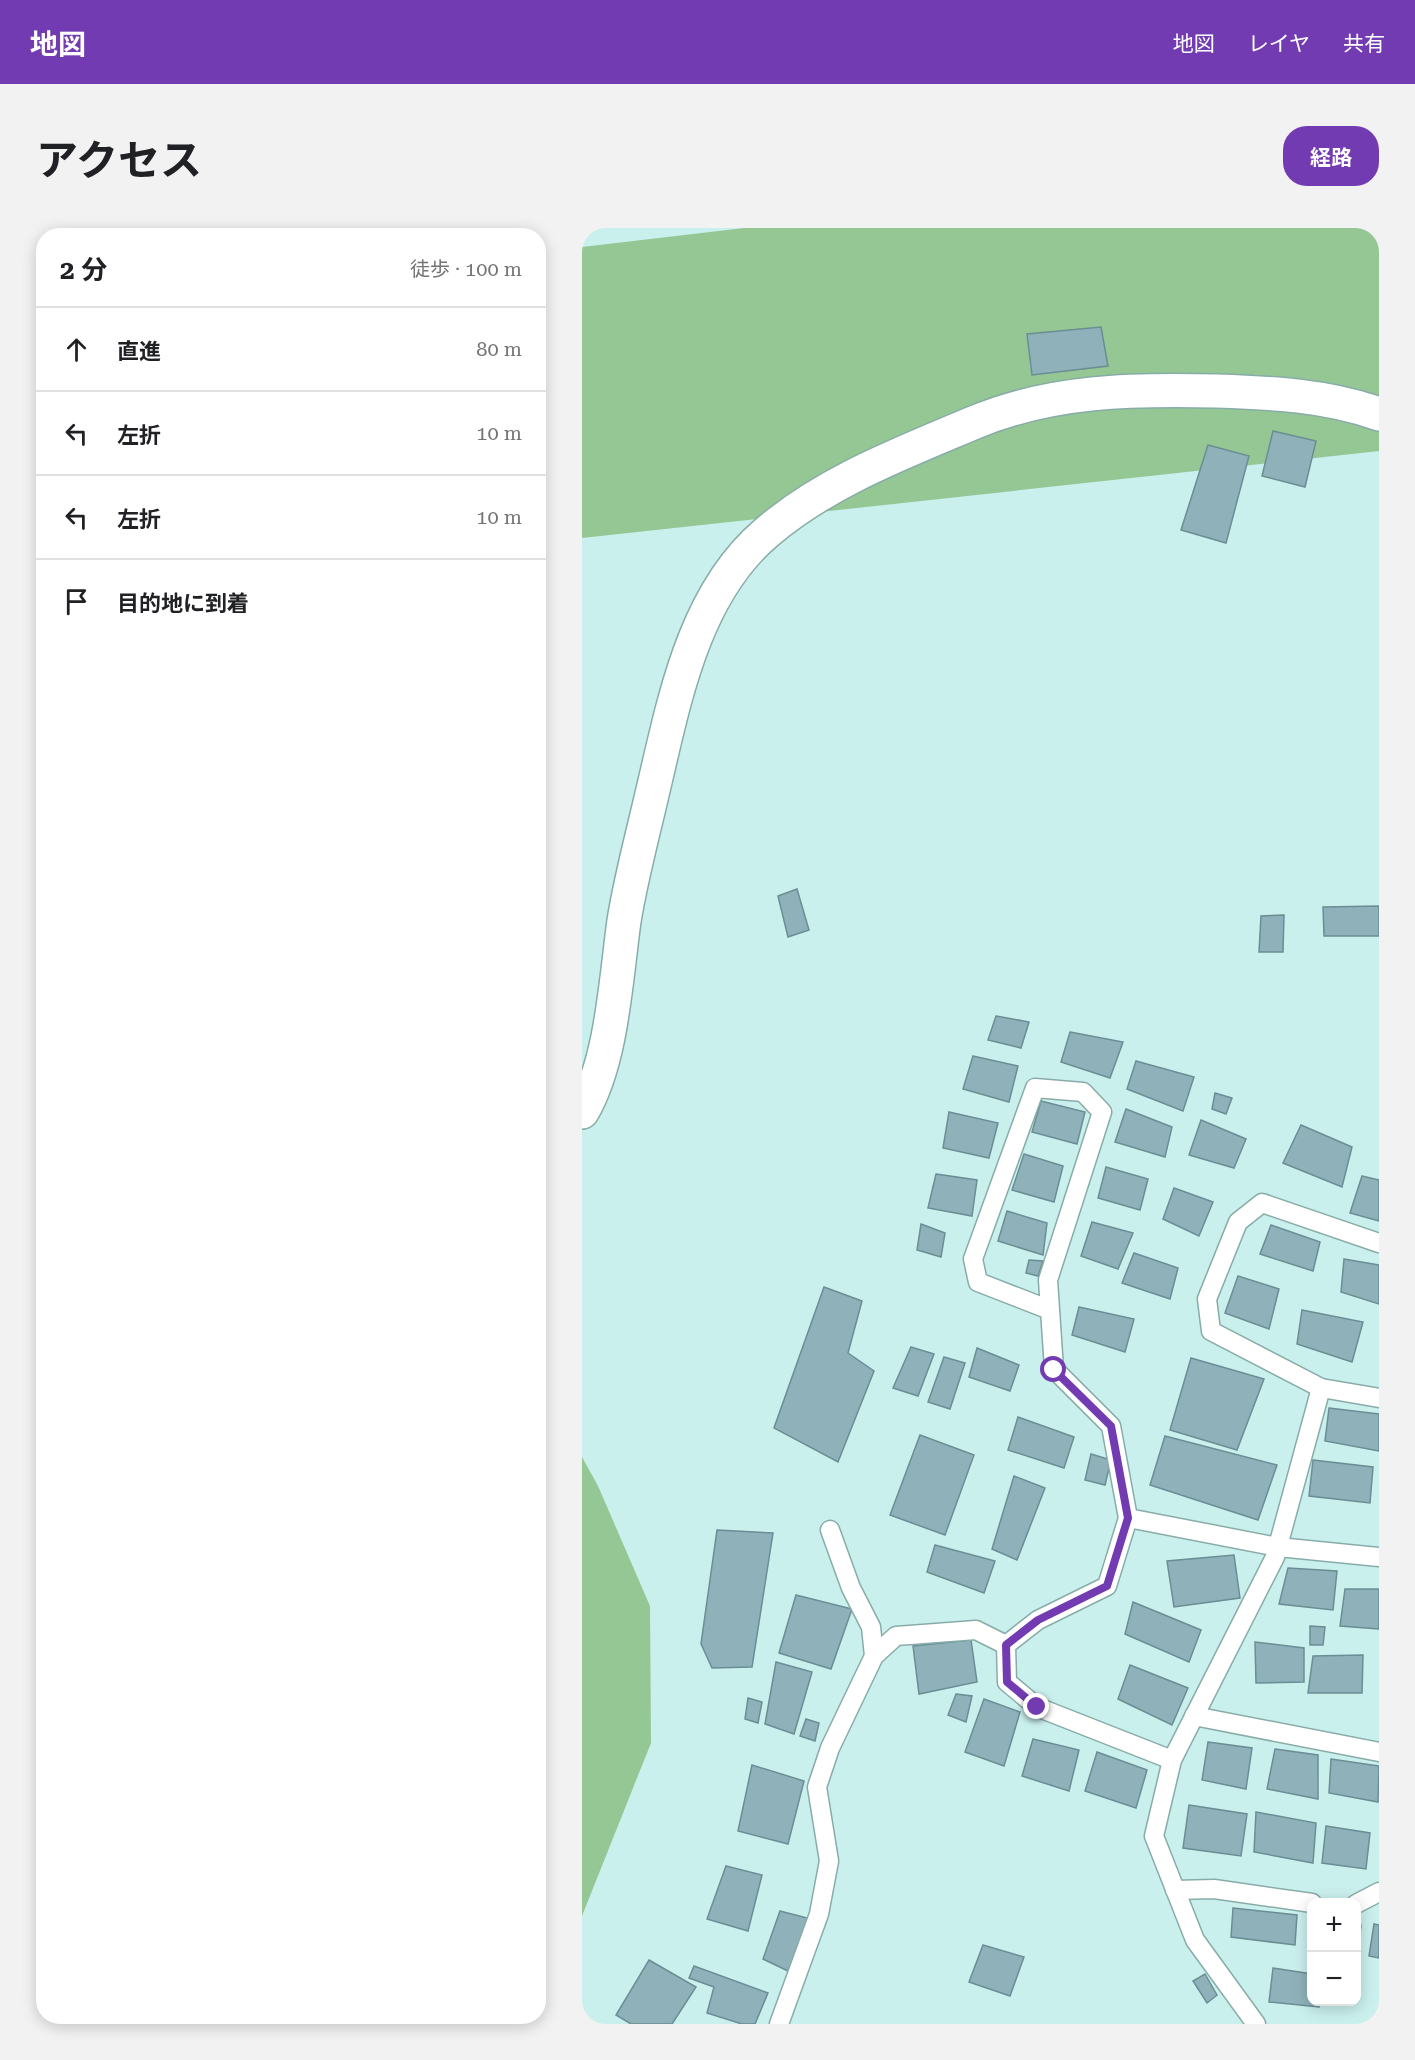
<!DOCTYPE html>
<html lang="ja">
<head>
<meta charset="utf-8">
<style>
  :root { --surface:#fff; --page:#f2f2f2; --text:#202124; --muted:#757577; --line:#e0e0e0; --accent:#733bb1 }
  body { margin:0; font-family:"Roboto Serif","Noto Sans JP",serif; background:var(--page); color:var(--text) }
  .controls { position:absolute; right:18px; bottom:18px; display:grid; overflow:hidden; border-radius:12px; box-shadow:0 3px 15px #0003 }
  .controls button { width:54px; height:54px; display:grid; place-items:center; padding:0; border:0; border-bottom:2px solid var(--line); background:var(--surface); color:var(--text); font:30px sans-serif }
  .stop { position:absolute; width:18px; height:18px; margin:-14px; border:4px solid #733bb1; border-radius:50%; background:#fff }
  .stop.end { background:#733bb1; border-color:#fff; box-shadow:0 2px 6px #0008 }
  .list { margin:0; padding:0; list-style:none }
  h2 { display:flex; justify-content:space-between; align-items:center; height:78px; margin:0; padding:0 24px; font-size:26px }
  h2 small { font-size:20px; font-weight:400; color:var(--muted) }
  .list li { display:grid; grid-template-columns:39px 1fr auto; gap:18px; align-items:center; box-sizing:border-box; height:84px; padding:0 24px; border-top:2px solid var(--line) }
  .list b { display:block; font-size:22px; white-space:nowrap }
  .list em { font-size:20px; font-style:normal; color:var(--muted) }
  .icon { flex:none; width:33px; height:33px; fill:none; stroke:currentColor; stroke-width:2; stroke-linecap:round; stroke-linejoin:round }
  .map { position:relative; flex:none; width:797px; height:1796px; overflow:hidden; border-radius:24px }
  header { display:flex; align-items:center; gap:36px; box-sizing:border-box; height:84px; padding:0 30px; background:var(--accent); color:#fff }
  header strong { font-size:28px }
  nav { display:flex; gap:33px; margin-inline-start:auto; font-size:21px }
  .intro { display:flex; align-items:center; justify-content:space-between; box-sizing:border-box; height:144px; padding:0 36px }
  h1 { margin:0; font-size:42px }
  .button { padding:15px 27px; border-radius:24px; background:var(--accent); color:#fff; font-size:21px; font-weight:700 }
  main { display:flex; gap:36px; padding:0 36px }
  aside { flex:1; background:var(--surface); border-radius:24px; box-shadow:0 3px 15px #0003 }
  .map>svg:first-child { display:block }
  .forest { fill:#95c795 }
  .building { fill:#8fb2ba; stroke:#6b8d94; stroke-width:1.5 }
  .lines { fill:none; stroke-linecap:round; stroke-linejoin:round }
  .lane-casing { stroke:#88aca8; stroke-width:21 }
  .secondary-casing { stroke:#88aca8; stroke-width:36 }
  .lane { stroke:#fff; stroke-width:18 }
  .secondary { stroke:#fff; stroke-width:33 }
  .route { stroke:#733bb1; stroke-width:8 }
</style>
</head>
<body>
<header>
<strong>地図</strong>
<nav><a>地図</a><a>レイヤ</a><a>共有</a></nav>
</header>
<div class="intro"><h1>アクセス</h1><a class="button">経路</a></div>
<main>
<aside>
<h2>2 分<small>徒歩 · 100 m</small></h2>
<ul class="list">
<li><svg class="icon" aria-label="ahead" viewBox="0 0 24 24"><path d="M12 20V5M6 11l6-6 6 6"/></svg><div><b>直進</b></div><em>80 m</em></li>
<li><svg class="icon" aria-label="left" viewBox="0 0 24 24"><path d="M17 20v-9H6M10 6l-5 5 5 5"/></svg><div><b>左折</b></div><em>10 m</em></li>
<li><svg class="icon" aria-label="left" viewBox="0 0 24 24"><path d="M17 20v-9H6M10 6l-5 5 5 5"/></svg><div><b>左折</b></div><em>10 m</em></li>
<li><svg class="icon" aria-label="arrive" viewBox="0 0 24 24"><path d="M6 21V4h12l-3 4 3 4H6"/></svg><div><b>目的地に到着</b></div></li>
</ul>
</aside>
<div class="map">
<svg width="797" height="1796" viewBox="0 0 797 1796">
  <rect width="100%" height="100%" fill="#caf0ed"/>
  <g class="forest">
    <path d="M162 0H797V223L0 310V19Z"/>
    <path d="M0 1229 16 1258 68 1378 69 1515 0 1688Z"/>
  </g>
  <g class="building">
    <path d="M519 99 526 138 450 147 445 106Z"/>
    <path d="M691 203 734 213 723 259 680 248Z"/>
    <path d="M626 217 667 228 644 315 599 302Z"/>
    <path d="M215 661 227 702 206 709 196 668Z"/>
    <path d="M797 678V708H742L741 679Z"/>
    <path d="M702 687 701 724H677L679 688Z"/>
    <path d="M414 788 447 794 439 820 406 812Z"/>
    <path d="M488 804 541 814 528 850 479 834Z"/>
    <path d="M391 828 436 838 427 874 381 861Z"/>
    <path d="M554 833 612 849 601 883 545 861Z"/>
    <path d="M633 865 650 870 644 886 630 881Z"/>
    <path d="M459 873 503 884 495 916 450 904Z"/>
    <path d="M544 881 590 899 583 929 533 914Z"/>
    <path d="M367 884 416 895 407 930 361 920Z"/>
    <path d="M619 892 664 911 652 940 607 927Z"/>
    <path d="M719 897 770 919 760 959 701 935Z"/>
    <path d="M442 926 481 938 472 974 430 962Z"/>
    <path d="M524 939 566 951 558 982 516 970Z"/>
    <path d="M354 946 395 952 390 988 346 980Z"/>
    <path d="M780 948 797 952V993L768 985Z"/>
    <path d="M592 960 631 974 617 1008 581 991Z"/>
    <path d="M425 983 465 995 461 1027 416 1013Z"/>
    <path d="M510 994 551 1005 536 1041 499 1028Z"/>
    <path d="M339 996 363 1005 359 1029 335 1022Z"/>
    <path d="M689 997 738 1014 731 1043 678 1026Z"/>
    <path d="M552 1025 596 1040 588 1071 540 1055Z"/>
    <path d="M762 1031 797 1037V1076L759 1064Z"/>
    <path d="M447 1032 461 1033 456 1048 444 1045Z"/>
    <path d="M656 1048 697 1061 687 1101 643 1085Z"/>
    <path d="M242 1059 280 1073 266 1125 292 1143 256 1234 192 1200Z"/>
    <path d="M497 1079 552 1091 543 1124 490 1107Z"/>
    <path d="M720 1082 781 1094 770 1134 715 1116Z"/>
    <path d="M329 1119 352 1126 336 1168 311 1160Z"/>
    <path d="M395 1120 437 1137 428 1163 387 1149Z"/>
    <path d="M362 1129 383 1135 368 1181 346 1174Z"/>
    <path d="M609 1130 682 1151 655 1222 588 1202Z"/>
    <path d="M747 1180 797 1186V1223L743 1213Z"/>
    <path d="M436 1189 492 1209 482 1240 426 1222Z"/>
    <path d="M338 1207 392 1227 363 1307 308 1287Z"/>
    <path d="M583 1208 695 1237 676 1292 568 1257Z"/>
    <path d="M509 1226 529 1232 523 1257 503 1252Z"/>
    <path d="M731 1232 791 1239 788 1275 727 1268Z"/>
    <path d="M432 1248 463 1260 435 1332 410 1321Z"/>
    <path d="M135 1302 191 1305 170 1439 130 1440 119 1416Z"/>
    <path d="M353 1317 413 1333 402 1365 345 1344Z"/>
    <path d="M652 1327 658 1370 592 1379 585 1333Z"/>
    <path d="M706 1340 755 1343 751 1382 697 1376Z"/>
    <path d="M763 1361H797V1401L758 1398Z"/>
    <path d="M214 1367 270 1381 249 1441 197 1425Z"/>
    <path d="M551 1374 619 1402 607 1434 543 1406Z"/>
    <path d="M728 1398 743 1399 741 1417H728Z"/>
    <path d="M389 1412 395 1454 337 1466 331 1418Z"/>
    <path d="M673 1414 722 1420V1454L674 1455Z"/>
    <path d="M781 1427 780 1465H726L731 1428Z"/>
    <path d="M194 1434 230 1444 212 1506 183 1496Z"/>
    <path d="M548 1437 606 1460 590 1497 536 1471Z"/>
    <path d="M374 1466 390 1468 384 1494 366 1487Z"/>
    <path d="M166 1470 180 1474 176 1495 163 1491Z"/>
    <path d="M402 1471 438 1484 422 1538 383 1524Z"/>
    <path d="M224 1491 237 1495 233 1513 218 1508Z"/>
    <path d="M451 1511 497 1522 487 1563 440 1548Z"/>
    <path d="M626 1514 670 1520 664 1561 620 1552Z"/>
    <path d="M693 1521 736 1527V1571L685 1561Z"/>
    <path d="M515 1524 565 1542 554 1580 503 1563Z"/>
    <path d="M749 1531 797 1538 796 1574 747 1565Z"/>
    <path d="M170 1537 222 1553 206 1616 156 1603Z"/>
    <path d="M607 1577 665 1586 659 1628 601 1620Z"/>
    <path d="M674 1584 734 1595 731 1635 672 1624Z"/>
    <path d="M744 1598 788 1605 784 1641 740 1635Z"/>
    <path d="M144 1638 180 1647 166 1703 125 1691Z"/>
    <path d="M651 1680 715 1687 713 1717 649 1709Z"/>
    <path d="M198 1683 229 1691 210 1745 181 1731Z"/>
    <path d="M774 1696 779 1697 774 1741Z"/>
    <path d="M792 1696 797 1697V1730L787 1728Z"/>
    <path d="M401 1717 442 1729 428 1768 387 1754Z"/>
    <path d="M67 1732 114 1759 90 1796H49L34 1787Z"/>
    <path d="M112 1738 186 1765 173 1796H160L125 1785 132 1759 107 1750Z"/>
    <path d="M691 1740 730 1746V1774H738L737 1779 687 1774Z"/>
    <path d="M623 1746 635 1767 625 1775 611 1753Z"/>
  </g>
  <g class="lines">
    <g class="lane-casing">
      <g id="lane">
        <path d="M797 1015 680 975 656 994 625 1071 629 1103 739 1160 797 1170"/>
        <path d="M468 1082 396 1054 391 1031 453 860 501 864 520 884 466 1052 472 1141 529 1198 546 1290 525 1358 456 1392 424 1417 425 1454 455 1479 590 1532"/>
        <path d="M546 1290 696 1319 797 1329"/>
        <path d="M292 1428 314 1408 394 1402 424 1417"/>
        <path d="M612 1488 797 1524"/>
        <path d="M593 1662 632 1661 730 1675"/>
        <path d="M774 1676 797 1664"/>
        <path d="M197 1796 237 1686 247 1633 235 1559 248 1520 292 1428 289 1399 269 1360 248 1302"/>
        <path d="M674 1796 613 1712 572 1608 590 1532 693 1329 739 1160"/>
      </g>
    </g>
    <g class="secondary-casing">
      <path id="secondary" d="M0 884C30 834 34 750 42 693 49 649 61 606 71 562 92 474 111 367 184 305 243 254 320 225 391 195 469 162 551 161 634 163 690 165 744 167 797 186"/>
    </g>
    <use href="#lane" class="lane"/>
    <use href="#secondary" class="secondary"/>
  </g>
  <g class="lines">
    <path class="route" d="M455 1479 425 1454 424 1417 456 1392 525 1358 546 1290 529 1198 472 1142"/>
  </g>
</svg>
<div class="controls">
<button>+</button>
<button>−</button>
</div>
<div class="stop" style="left:472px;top:1142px"></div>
<div class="stop end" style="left:455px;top:1479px"></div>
</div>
</main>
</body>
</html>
